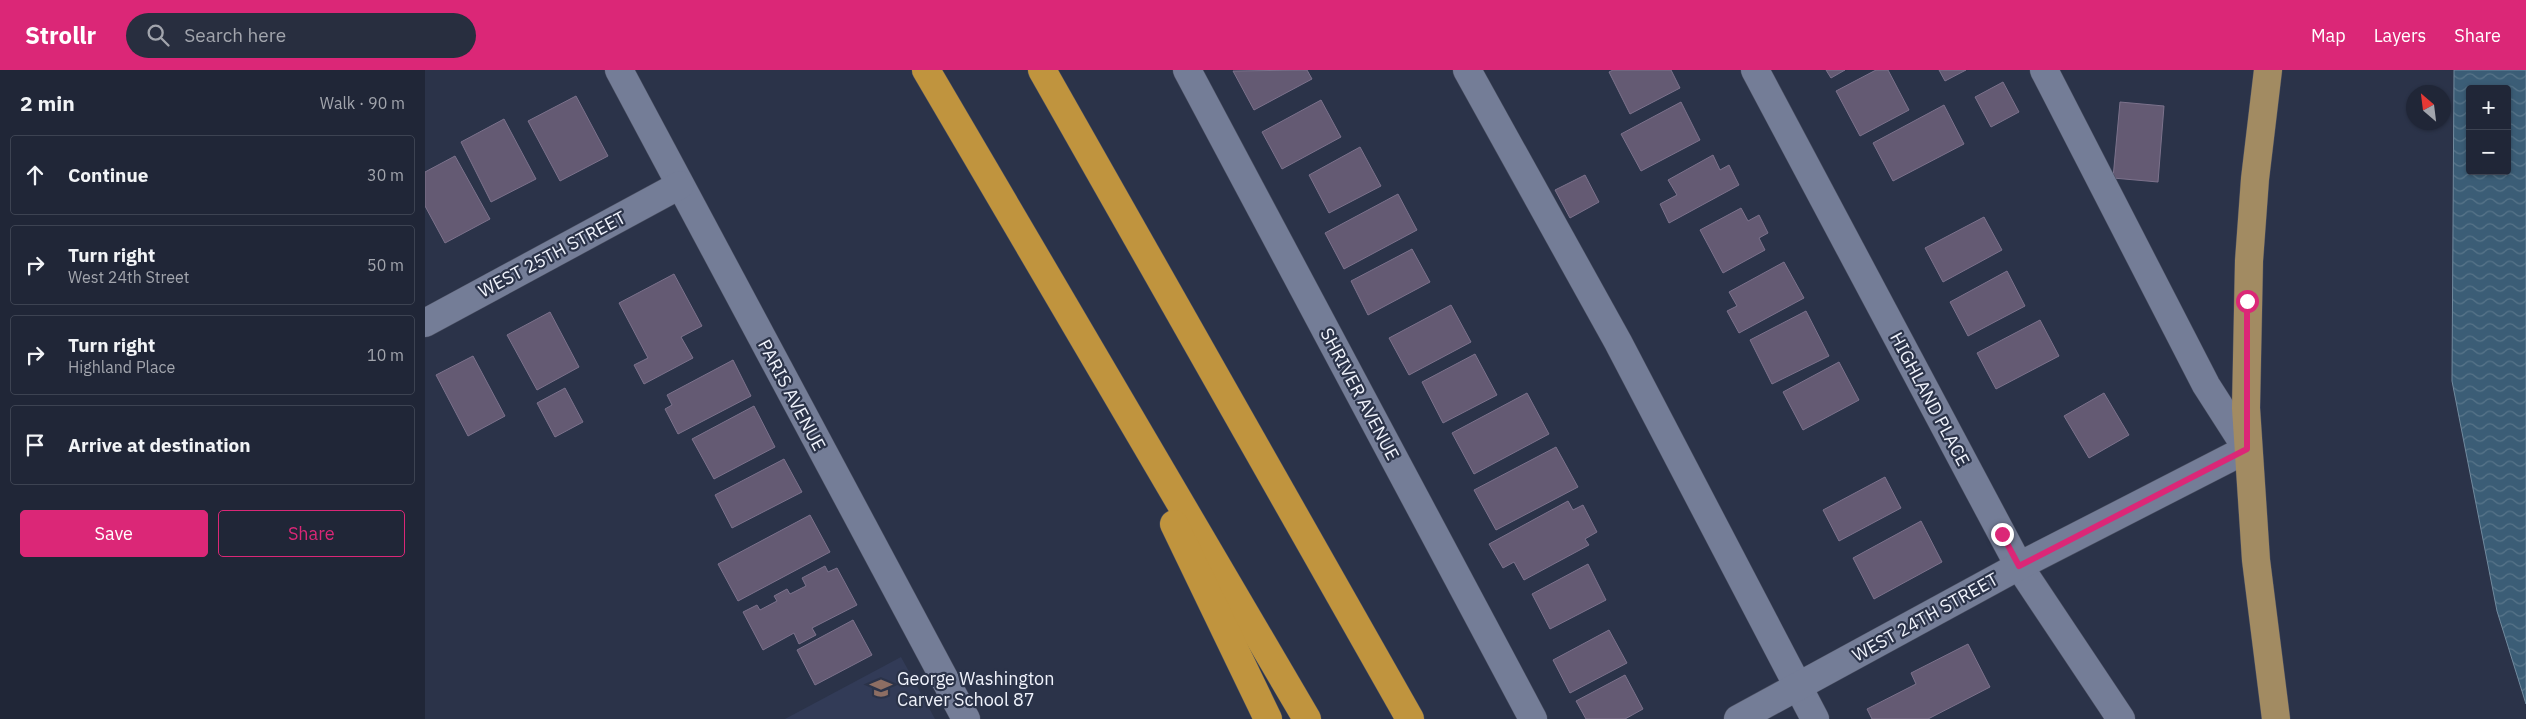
<!DOCTYPE html>
<html lang="en">
<head>
<meta charset="utf-8">
<style>
  :root { --surface:#202637; --page:#282e3f; --text:#f1f3f6; --muted:#a2a5ad; --line:#3d4352; --accent:#db2777 }
  body { margin:0; font-family:"IBM Plex Sans",sans-serif; background:var(--page); color:var(--text) }
  .controls { position:absolute; right:15px; top:15px; display:grid; overflow:hidden; border-radius:5px; box-shadow:0 1px 4px #0004 }
  .controls button { width:45px; height:45px; display:grid; place-items:center; padding:0; border:0; border-bottom:1px solid var(--line); background:var(--surface); color:var(--text); font:25px sans-serif }
  .compass { position:absolute; left:1981px; top:15px; width:45px; height:45px; border-radius:50%; background:var(--surface); box-shadow:0 1px 4px #0004; rotate:332deg }
  .stop { position:absolute; width:15px; height:15px; margin:-11px; border:4px solid #db2777; border-radius:50%; background:#fff }
  .stop.end { background:#db2777; border-color:#fff; box-shadow:0 1px 5px #0008 }
  .list { margin:0; padding:0; list-style:none }
  h2 { display:flex; justify-content:space-between; align-items:center; height:65px; margin:0; padding:0 20px; font-size:21px }
  h2 small { font-size:16px; font-weight:400; color:var(--muted) }
  .list li { display:grid; grid-template-columns:32px 1fr auto; gap:15px; align-items:center; box-sizing:border-box; height:80px; margin:0 10px 10px; padding:0 10px; border:1px solid var(--line); border-radius:5px }
  .list b { display:block; font-size:19px; white-space:nowrap }
  .list p { margin:0; font-size:16px; white-space:nowrap; color:var(--muted) }
  .list em { font-size:16px; font-style:normal; color:var(--muted) }
  .actions { display:flex; gap:10px; padding:15px 20px }
  .actions a { flex:1; padding:11px 0; border:1px solid var(--accent); border-radius:5px; text-align:center; font-size:18px; color:var(--accent) }
  .actions .main { background:var(--accent); color:#fff }
  .icon { flex:none; width:28px; height:28px; fill:none; stroke:currentColor; stroke-width:2; stroke-linecap:round; stroke-linejoin:round }
  .map { position:relative; flex:none; width:2101px; height:649px; overflow:hidden }
  header { display:flex; align-items:center; gap:30px; box-sizing:border-box; height:70px; padding:0 25px; background:var(--accent); color:#fff }
  header strong { font-size:24px }
  nav { display:flex; gap:28px; margin-inline-start:auto; font-size:18px }
  .search { width:350px; height:45px; background:var(--page); display:flex; align-items:center; gap:12px; box-sizing:border-box; padding:0 18px; border-radius:28px; color:var(--muted); font-size:19px }
  main { display:flex }
  aside { flex:1; background:var(--surface) }
  .map>svg:first-child { display:block }
  .built { fill:#323b57 }
  .water { fill:url(#water-waves); stroke:#718a9e; fill-rule:evenodd }
  .building { fill:#645a73; stroke:#7c728c }
  .lines { fill:none; stroke-linecap:round; stroke-linejoin:round }
  .minor-casing { stroke:#494e60; stroke-width:29 }
  .major-casing { stroke:#494e60; stroke-width:29 }
  .highway-casing { stroke:#494e60; stroke-width:29 }
  .minor { stroke:#747d97; stroke-width:28 }
  .major { stroke:#a28b62; stroke-width:28 }
  .highway { stroke:#c0943e; stroke-width:28 }
  .route { stroke:#db2777; stroke-width:6 }
  .labels { text-anchor:middle; dominant-baseline:central; stroke-width:4.5; stroke-linejoin:round; paint-order:stroke }
  .street-label { font-size:18px; fill:#f0f3fc; stroke:#2b3349 }
  .poi-label { font-size:18px; fill:#f0f3fc; stroke:#2b3349; text-anchor:start }
</style>
</head>
<body>
<header>
<strong>Strollr</strong>
<div class="search"><svg class="icon" aria-label="search" viewBox="0 0 24 24"><circle cx="10" cy="10" r="6"/><path d="M15 15l6 6"/></svg>Search here</div>
<nav><a>Map</a><a>Layers</a><a>Share</a></nav>
</header>
<main>
<aside>
<h2>2 min<small>Walk · 90 m</small></h2>
<ul class="list">
<li><svg class="icon" aria-label="ahead" viewBox="0 0 24 24"><path d="M12 20V5M6 11l6-6 6 6"/></svg><div><b>Continue</b></div><em>30 m</em></li>
<li><svg class="icon" aria-label="right" viewBox="0 0 24 24"><path d="M7 20v-9h11M14 6l5 5-5 5"/></svg><div><b>Turn right</b><p>West 24th Street</p></div><em>50 m</em></li>
<li><svg class="icon" aria-label="right" viewBox="0 0 24 24"><path d="M7 20v-9h11M14 6l5 5-5 5"/></svg><div><b>Turn right</b><p>Highland Place</p></div><em>10 m</em></li>
<li><svg class="icon" aria-label="arrive" viewBox="0 0 24 24"><path d="M6 21V4h12l-3 4 3 4H6"/></svg><div><b>Arrive at destination</b></div></li>
</ul>
<div class="actions"><a class="main">Save</a><a>Share</a></div>
</aside>
<div class="map">
<svg width="2101" height="649" viewBox="0 0 2101 649">
  <defs>
    <pattern id="water-waves" width="16" height="10" patternUnits="userSpaceOnUse" patternTransform="scale(1.25)"><rect width="16" height="10" fill="#3b5d76"/><path d="M0 5q4-4 8 0t8 0" fill="none" stroke="#58758a"/></pattern>
  </defs>
  <rect width="100%" height="100%" fill="#2b3349"/>
  <path class="built" d="M476 587 510 649H360Z"/>
  <path class="water" d="M2029 0H2101V634L2072 541 2027 311ZM2045 19H2082V101H2045Z"/>
  <g class="building">
    <path d="M882 0 887 9 829 40 808 1Z"/>
    <path d="M1188 0H1246L1255 18 1205 44 1184 2Z"/>
    <path d="M1401 0H1420L1406 8Z"/>
    <path d="M1451 0H1463L1484 40 1435 66 1411 21Z"/>
    <path d="M1514 0H1541L1520 11Z"/>
    <path d="M1578 12 1594 42 1566 57 1550 27Z"/>
    <path d="M151 26 183 86 135 111 103 51Z"/>
    <path d="M896 30 916 67 857 99 837 62Z"/>
    <path d="M1256 32 1275 70 1216 101 1196 64Z"/>
    <path d="M1695 32 1739 36 1733 112 1688 108Z"/>
    <path d="M1519 35 1539 74 1468 111 1448 73Z"/>
    <path d="M79 49 111 109 66 132 36 72Z"/>
    <path d="M935 77 956 116 904 143 884 105Z"/>
    <path d="M1288 85 1295 100 1304 95 1314 115 1244 153 1235 134 1252 125 1243 110Z"/>
    <path d="M30 86 65 149 20 173 0 136V102Z"/>
    <path d="M1160 105 1174 132 1145 148 1130 120Z"/>
    <path d="M973 124 992 160 919 199 900 163Z"/>
    <path d="M1316 138 1323 151 1334 145 1343 163 1334 168 1340 180 1298 203 1275 160Z"/>
    <path d="M1559 147 1577 180 1518 212 1500 178Z"/>
    <path d="M987 179 1005 212 943 245 926 211Z"/>
    <path d="M1359 192 1379 228 1314 263 1302 241 1312 236 1304 222Z"/>
    <path d="M1582 201 1600 236 1543 266 1525 232Z"/>
    <path d="M249 204 277 256 256 267 268 288 219 314 209 295 223 288 194 233Z"/>
    <path d="M1026 235 1046 272 984 305 964 268Z"/>
    <path d="M1381 241 1404 286 1347 314 1325 270Z"/>
    <path d="M125 242 154 297 112 320 82 265Z"/>
    <path d="M1615 250 1634 286 1571 319 1552 283Z"/>
    <path d="M1050 284 1072 325 1018 353 997 312Z"/>
    <path d="M48 286 80 346 43 366 11 305Z"/>
    <path d="M308 290 326 326 253 364 240 339 247 335 242 325Z"/>
    <path d="M1414 292 1434 330 1378 360 1358 322Z"/>
    <path d="M140 318 158 352 130 367 112 333Z"/>
    <path d="M1102 323 1124 364 1049 404 1027 363Z"/>
    <path d="M1679 323 1704 365 1664 388 1639 346Z"/>
    <path d="M329 336 350 377 289 409 267 369Z"/>
    <path d="M1131 377 1153 417 1071 460 1049 420Z"/>
    <path d="M359 389 377 422 307 458 290 425Z"/>
    <path d="M1460 407 1476 438 1414 471 1398 440Z"/>
    <path d="M1143 431 1148 440 1158 435 1172 462 1160 469 1164 475 1099 510 1089 492 1078 498 1064 474Z"/>
    <path d="M385 445 405 482 313 531 293 494Z"/>
    <path d="M1496 451 1517 492 1449 529 1428 488Z"/>
    <path d="M1163 494 1181 530 1125 559 1107 524Z"/>
    <path d="M400 496 403 502 412 498 432 535 387 558 391 565 374 574 369 563 338 580 318 542 332 535 335 540 352 531 349 526 362 519 365 524 381 516 377 508Z"/>
    <path d="M428 550 447 585 390 615 372 580Z"/>
    <path d="M1184 560 1202 593 1145 623 1128 590Z"/>
    <path d="M1543 574 1565 617 1503 649H1447L1442 639 1491 614 1486 603Z"/>
    <path d="M1200 605 1218 639 1200 649H1161L1151 631Z"/>
  </g>
  <g class="lines">
    <g class="minor-casing">
      <g id="minor">
        <path d="M194 0 541 649"/>
        <path d="M762 0 1108 649"/>
        <path d="M1042 0 1193 272 1390 649"/>
        <path d="M1330 0 1594 496 1696 649"/>
        <path d="M0 253 255 115"/>
        <path d="M1313 649 1594 496 1822 379 1781 315 1619 0"/>
      </g>
    </g>
    <g class="major-casing">
      <path id="major" d="M1843 0 1830 109 1824 191 1821 338 1831 490 1851 649"/>
    </g>
    <g class="highway-casing">
      <g id="highway">
        <path d="M501 0 882 649"/>
        <path d="M617 0 985 649"/>
        <path d="M749 454 843 649"/>
      </g>
    </g>
    <use href="#minor" class="minor"/>
    <use href="#major" class="major"/>
    <use href="#highway" class="highway"/>
  </g>
  <g class="lines">
    <path class="route" d="M1577 464 1594 496 1822 379V231"/>
  </g>
  <defs>
    <g id="school-bare" transform="scale(1.725)"><path d="M0-5L7-2L0 1L-7-2ZM-4 1L0 2.5L4 1V4Q0 6-4 4Z" fill="#8d6e63" stroke="#2b3349" stroke-width="2.5" paint-order="stroke"/></g>
  </defs>
  <g fill-rule="evenodd">
    <use href="#school-bare" x="456" y="618"/>
  </g>
  <g class="labels">
    <g class="street-label">
      <text transform="translate(127 184) rotate(-28)">WEST 25TH STREET</text>
      <text transform="translate(935 324) rotate(62)">SHRIVER AVENUE</text>
      <text transform="translate(367 325) rotate(62)">PARIS AVENUE</text>
      <text transform="translate(1505 329) rotate(62)">HIGHLAND PLACE</text>
      <text transform="translate(1500 547) rotate(-29)">WEST 24TH STREET</text>
    </g>
    <g class="poi-label">
      <text x="472" y="608">George Washington<tspan x="472" dy="21">Carver School 87</tspan></text>
    </g>
  </g>
</svg>
<div class="controls">
<button>+</button>
<button>−</button>
</div>
<svg class="compass" viewBox="-18 -18 36 36"><path d="M0-13l5 13h-10z" fill="#e53935"/><path d="M0 13l5-13h-10z" fill="#a2a5ad"/></svg>
<div class="stop" style="left:1822px;top:231px"></div>
<div class="stop end" style="left:1577px;top:464px"></div>
</div>
</main>
</body>
</html>
